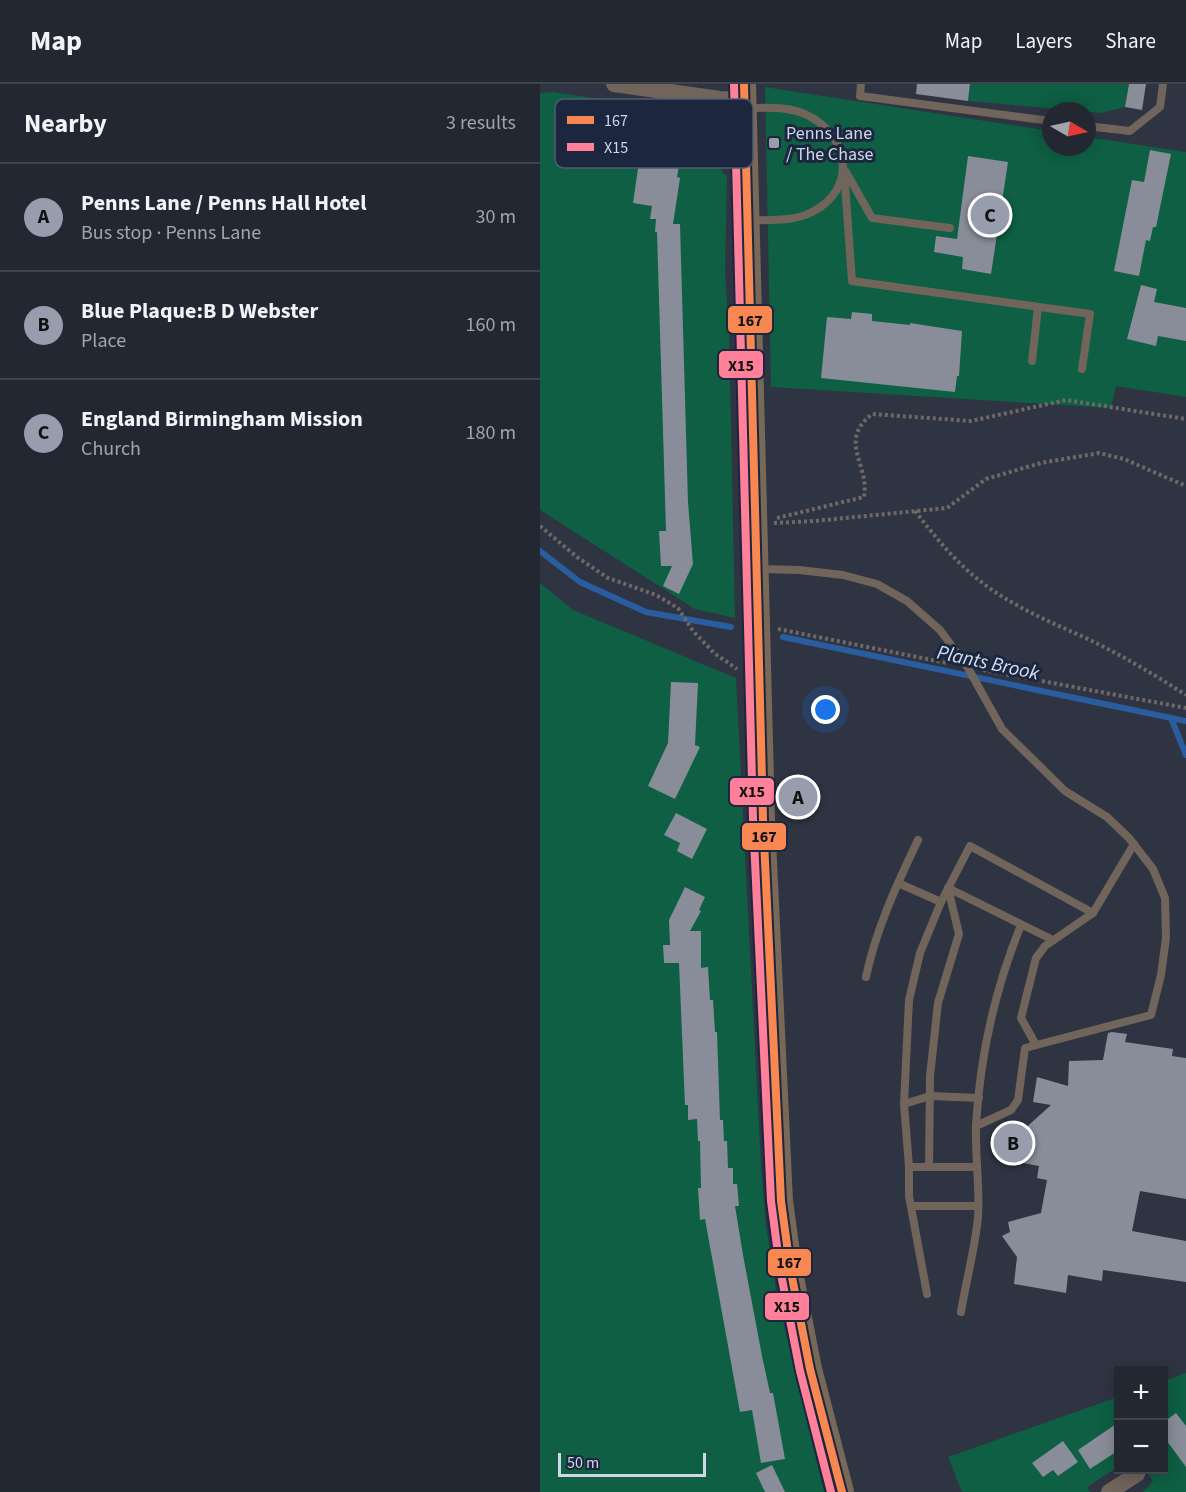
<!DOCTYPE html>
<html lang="en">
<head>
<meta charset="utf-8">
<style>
  :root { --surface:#222732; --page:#2a2f3a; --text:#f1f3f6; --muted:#a2a5ac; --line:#3f444d; --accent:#979dad }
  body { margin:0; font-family:"Source Sans 3",sans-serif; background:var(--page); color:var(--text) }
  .controls { position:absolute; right:18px; bottom:18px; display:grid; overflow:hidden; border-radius:0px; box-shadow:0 3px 15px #0003 }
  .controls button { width:54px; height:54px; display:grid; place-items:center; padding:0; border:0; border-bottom:2px solid var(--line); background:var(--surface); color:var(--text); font:30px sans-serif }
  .compass { position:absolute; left:502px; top:18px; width:54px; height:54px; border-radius:50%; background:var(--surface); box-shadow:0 3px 15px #0003; rotate:99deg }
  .scale { position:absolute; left:18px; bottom:15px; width:148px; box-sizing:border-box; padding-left:6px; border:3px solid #cfd6e7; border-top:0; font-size:16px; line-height:21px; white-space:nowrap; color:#cfd6e7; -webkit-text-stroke:4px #1c263f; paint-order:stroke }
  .you { position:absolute; left:286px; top:626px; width:21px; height:21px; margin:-15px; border:4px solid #fff; border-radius:50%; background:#1a73e8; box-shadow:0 0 0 9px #1a73e833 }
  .badge { display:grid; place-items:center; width:39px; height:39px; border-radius:50%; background:var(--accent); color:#111; font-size:20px; font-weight:700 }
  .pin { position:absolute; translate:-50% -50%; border:3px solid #fff; box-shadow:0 2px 6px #0006 }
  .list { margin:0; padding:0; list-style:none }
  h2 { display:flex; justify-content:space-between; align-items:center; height:78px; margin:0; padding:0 24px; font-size:26px }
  h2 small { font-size:20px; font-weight:400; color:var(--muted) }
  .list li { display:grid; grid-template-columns:39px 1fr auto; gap:18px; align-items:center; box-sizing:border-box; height:108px; padding:0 24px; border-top:2px solid var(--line) }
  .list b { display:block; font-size:22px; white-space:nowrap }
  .list p { margin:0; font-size:20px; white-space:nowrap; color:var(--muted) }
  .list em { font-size:20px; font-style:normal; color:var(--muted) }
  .map { position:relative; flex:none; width:646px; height:1408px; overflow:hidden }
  header { display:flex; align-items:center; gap:36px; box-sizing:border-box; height:84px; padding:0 30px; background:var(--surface); border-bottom:2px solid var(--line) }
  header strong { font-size:28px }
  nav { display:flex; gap:33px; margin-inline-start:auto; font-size:21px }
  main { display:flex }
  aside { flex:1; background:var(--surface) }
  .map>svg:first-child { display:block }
  .green { fill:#0e5f43 }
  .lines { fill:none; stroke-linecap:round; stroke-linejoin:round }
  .stream { stroke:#2a5da0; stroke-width:6 }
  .building { fill:#888d99 }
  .path { stroke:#6f6965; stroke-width:4; stroke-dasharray:3 3; stroke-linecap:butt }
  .lane { stroke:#70645b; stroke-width:8 }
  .street { stroke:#70645b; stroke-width:16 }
  .secondary { stroke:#786858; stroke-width:24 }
  .bus-1-casing { stroke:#1c263f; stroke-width:12 }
  .bus-2-casing { stroke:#1c263f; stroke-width:12 }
  .bus-1 { stroke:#f88751; stroke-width:8 }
  .bus-2 { stroke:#ff8098; stroke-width:8 }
  .poi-dot { fill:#979dad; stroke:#1c263f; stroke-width:2 }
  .labels { text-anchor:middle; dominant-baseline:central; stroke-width:6; stroke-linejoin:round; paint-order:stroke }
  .poi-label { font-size:18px; fill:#cfd6e7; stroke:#1c263f; text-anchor:start }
  .water-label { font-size:20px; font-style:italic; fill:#d2e1f5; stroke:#1c263f }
  .key { fill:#1c263f; stroke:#525b71; stroke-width:1.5 }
  .key-label { font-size:16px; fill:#cfd6e7 }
  .line-badge { stroke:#1c263f; stroke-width:2 }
  .pale-badge-label { font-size:16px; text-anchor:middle; font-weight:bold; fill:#111 }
</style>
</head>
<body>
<header>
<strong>Map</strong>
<nav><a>Map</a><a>Layers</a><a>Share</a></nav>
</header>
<main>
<aside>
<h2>Nearby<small>3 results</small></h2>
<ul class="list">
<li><span class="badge">A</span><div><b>Penns Lane / Penns Hall Hotel</b><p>Bus stop · Penns Lane</p></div><em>30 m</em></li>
<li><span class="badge">B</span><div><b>Blue Plaque:B D Webster</b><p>Place</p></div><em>160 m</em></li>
<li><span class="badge">C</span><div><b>England Birmingham Mission</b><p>Church</p></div><em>180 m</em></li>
</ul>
</aside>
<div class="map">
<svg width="646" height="1408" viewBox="0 0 646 1408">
  <rect width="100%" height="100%" fill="#2e3442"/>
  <g class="green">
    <path d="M430 0H589L585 23 561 29 428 17Z"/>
    <path d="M225 3 511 47V63H547V53L646 68V313L576 302 571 324 231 303Z"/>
    <path d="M13 8 167 31 180 40 182 88 187 92 185 190 189 241 195 534 155 525 0 426V9Z"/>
    <path d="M0 499 33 526 196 594 221 1082 226 1141 237 1212 284 1408H0Z"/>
    <path d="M646 1289V1408H603L613 1397 606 1386H624V1297Z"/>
    <path d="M578 1313V1383L547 1403 550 1408H422L408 1373Z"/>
  </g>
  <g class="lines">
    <g class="stream">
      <path d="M0 467 40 498 106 528 191 543"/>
      <path d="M243 553 646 637"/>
      <path d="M631 634 646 671"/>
    </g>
  </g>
  <g class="building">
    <path d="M377 0H430L428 17 376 10Z"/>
    <path d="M589 0H606L602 26 585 23Z"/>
    <path d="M107 22 140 27 137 46 135 45 129 80 139 82 137 93 140 94 133 140H140L148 418 153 480 139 510 123 502 132 482H121L119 447H126L117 148H115L116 135H110L112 122 93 119Z"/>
    <path d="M610 66 631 70 616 143H613L610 157 606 156 599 192 574 187 592 96 604 98Z"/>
    <path d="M428 72 468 78 451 190 422 185 423 173 394 168 396 152 417 155Z"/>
    <path d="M601 201 617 205 614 218 646 224V257L618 252 616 262 587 255Z"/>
    <path d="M312 228 332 230V237L370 241V239L422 247 419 292H417L415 308 281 294 287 233 311 235Z"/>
    <path d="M131 598 158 599 155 661 160 663 135 715 108 702 128 659Z"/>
    <path d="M136 729 167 745 152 775 137 767 140 759 124 751Z"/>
    <path d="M145 803 165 813 159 826 161 827 150 847H161V884L168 883 170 916H173L175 948H177L180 1036H183L184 1057H187L188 1084H193V1100H197L199 1122H195L203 1171 222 1272 230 1309H233L245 1375 221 1379 212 1326 200 1328 165 1135 160 1136 158 1104H161L160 1057H158L157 1035 148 1036V1021H145L139 879H124L123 861H130L129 836Z"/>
    <path d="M572 948 587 950 585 958 633 965 632 972 646 974V1115L600 1107 592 1147 646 1157V1198L563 1186 562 1197 528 1191 526 1209 474 1200 477 1173 462 1152 470 1148 468 1138 501 1129 507 1096 497 1094 499 1082 466 1076 468 1067 464 1063 466 1054 475 1047 481 1048 511 1021 493 1018 497 993 528 1002 529 977 563 976 568 949Z"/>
    <path d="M636 1329 646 1342V1383L624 1353V1338Z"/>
    <path d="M579 1338V1366L550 1385 538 1366Z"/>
    <path d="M523 1357 538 1378 518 1392 513 1386 503 1393 492 1379Z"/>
    <path d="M232 1381 245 1408H225L216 1389Z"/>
  </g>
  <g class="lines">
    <g class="path">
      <path d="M375 427C396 454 417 480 444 500 477 525 513 539 550 556 583 572 615 591 646 611"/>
      <path d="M237 434 324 413C330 380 297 358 332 330L431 337 526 316 646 335"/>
      <path d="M234 439 275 437 407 424 446 395 501 379 559 369 584 375 646 402"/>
      <path d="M0 442 37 473 68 494 116 511 138 524 153 547 174 569 197 585"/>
      <path d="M238 545 407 579"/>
      <path d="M443 586 646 624"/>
    </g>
    <g class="lane">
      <path d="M321 0 320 12 511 37"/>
      <path d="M208 24C227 24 249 22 267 31 309 51 318 105 272 128 253 138 230 136 209 136"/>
      <path d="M547 42 590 47 620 23 623 0"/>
      <path d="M304 86 312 197 550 230 542 285"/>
      <path d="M306 88 332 134 410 144"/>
      <path d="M492 277 498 223"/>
      <path d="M217 485 259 486 303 491 337 500 367 517 400 546 428 584 462 645 525 707 567 733 589 754 613 785 625 814 626 854 621 891 611 931 485 964 478 1016 471 1026 436 1042"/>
      <path d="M358 799 401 818"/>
      <path d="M326 893C336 845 357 800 378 756"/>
      <path d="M496 961 481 934 496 874 505 862 553 829"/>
      <path d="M364 1020 390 1012 439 1014"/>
      <path d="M369 1083H437"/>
      <path d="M389 1083 390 992 398 919 419 850 408 804 513 856"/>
      <path d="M371 1122H438"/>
      <path d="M387 1210 369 1112V1083L364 1020 369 916 380 869 401 818 430 762 553 829 594 760"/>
      <path d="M421 1228C426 1197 435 1165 438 1133 440 1103 435 1072 436 1041 440 972 455 905 481 841"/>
    </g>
    <g class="street">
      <path d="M74 0 180 15 204 16"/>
      <path d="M569 1408 597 1390"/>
    </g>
    <path class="secondary" d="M204 0 223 735 241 1117 250 1183 270 1285 302 1408"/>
    <g class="bus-1-casing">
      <path id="bus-1" d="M204 0 223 735 241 1117 250 1183 270 1285 302 1408"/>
    </g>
    <g class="bus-2-casing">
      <path id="bus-2" d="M194 0 213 735 231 1117 240 1185 260 1287 291 1408"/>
    </g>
    <use href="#bus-1" class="bus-1"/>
    <use href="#bus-2" class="bus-2"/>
  </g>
  <rect class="poi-dot" x="228" y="53" width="12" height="12" rx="3"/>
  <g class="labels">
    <g class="poi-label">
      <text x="246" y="49">Penns Lane<tspan x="246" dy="21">/ The Chase</tspan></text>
    </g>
    <g class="water-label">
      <text transform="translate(448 579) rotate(12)">Plants Brook</text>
    </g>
  </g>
  <rect x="15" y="15" width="198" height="69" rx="9" class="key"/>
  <rect x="27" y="32" width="27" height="8" fill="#f88751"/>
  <rect x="27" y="59" width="27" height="8" fill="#ff8098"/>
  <g class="key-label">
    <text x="64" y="42">167</text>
    <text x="64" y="69">X15</text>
  </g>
  <g class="line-badge">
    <rect x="187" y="221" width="46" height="29" rx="6" fill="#f88751"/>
    <rect x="178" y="266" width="46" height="29" rx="6" fill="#ff8098"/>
    <rect x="189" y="693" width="46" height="29" rx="6" fill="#ff8098"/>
    <rect x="201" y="738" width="46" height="29" rx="6" fill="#f88751"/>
    <rect x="227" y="1164" width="45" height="29" rx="6" fill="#f88751"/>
    <rect x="224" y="1208" width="46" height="29" rx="6" fill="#ff8098"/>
  </g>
  <g class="pale-badge-label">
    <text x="210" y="242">167</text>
    <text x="201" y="287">X15</text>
    <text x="212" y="713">X15</text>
    <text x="224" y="758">167</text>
    <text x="249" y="1184">167</text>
    <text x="247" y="1228">X15</text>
  </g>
</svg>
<div class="controls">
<button>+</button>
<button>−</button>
</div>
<svg class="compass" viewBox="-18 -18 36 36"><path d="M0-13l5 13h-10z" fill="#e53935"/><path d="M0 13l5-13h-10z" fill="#a2a5ac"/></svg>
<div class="scale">50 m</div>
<div class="you"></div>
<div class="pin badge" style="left:258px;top:713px">A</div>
<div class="pin badge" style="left:473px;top:1059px">B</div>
<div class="pin badge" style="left:450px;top:131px">C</div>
</div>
</main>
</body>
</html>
